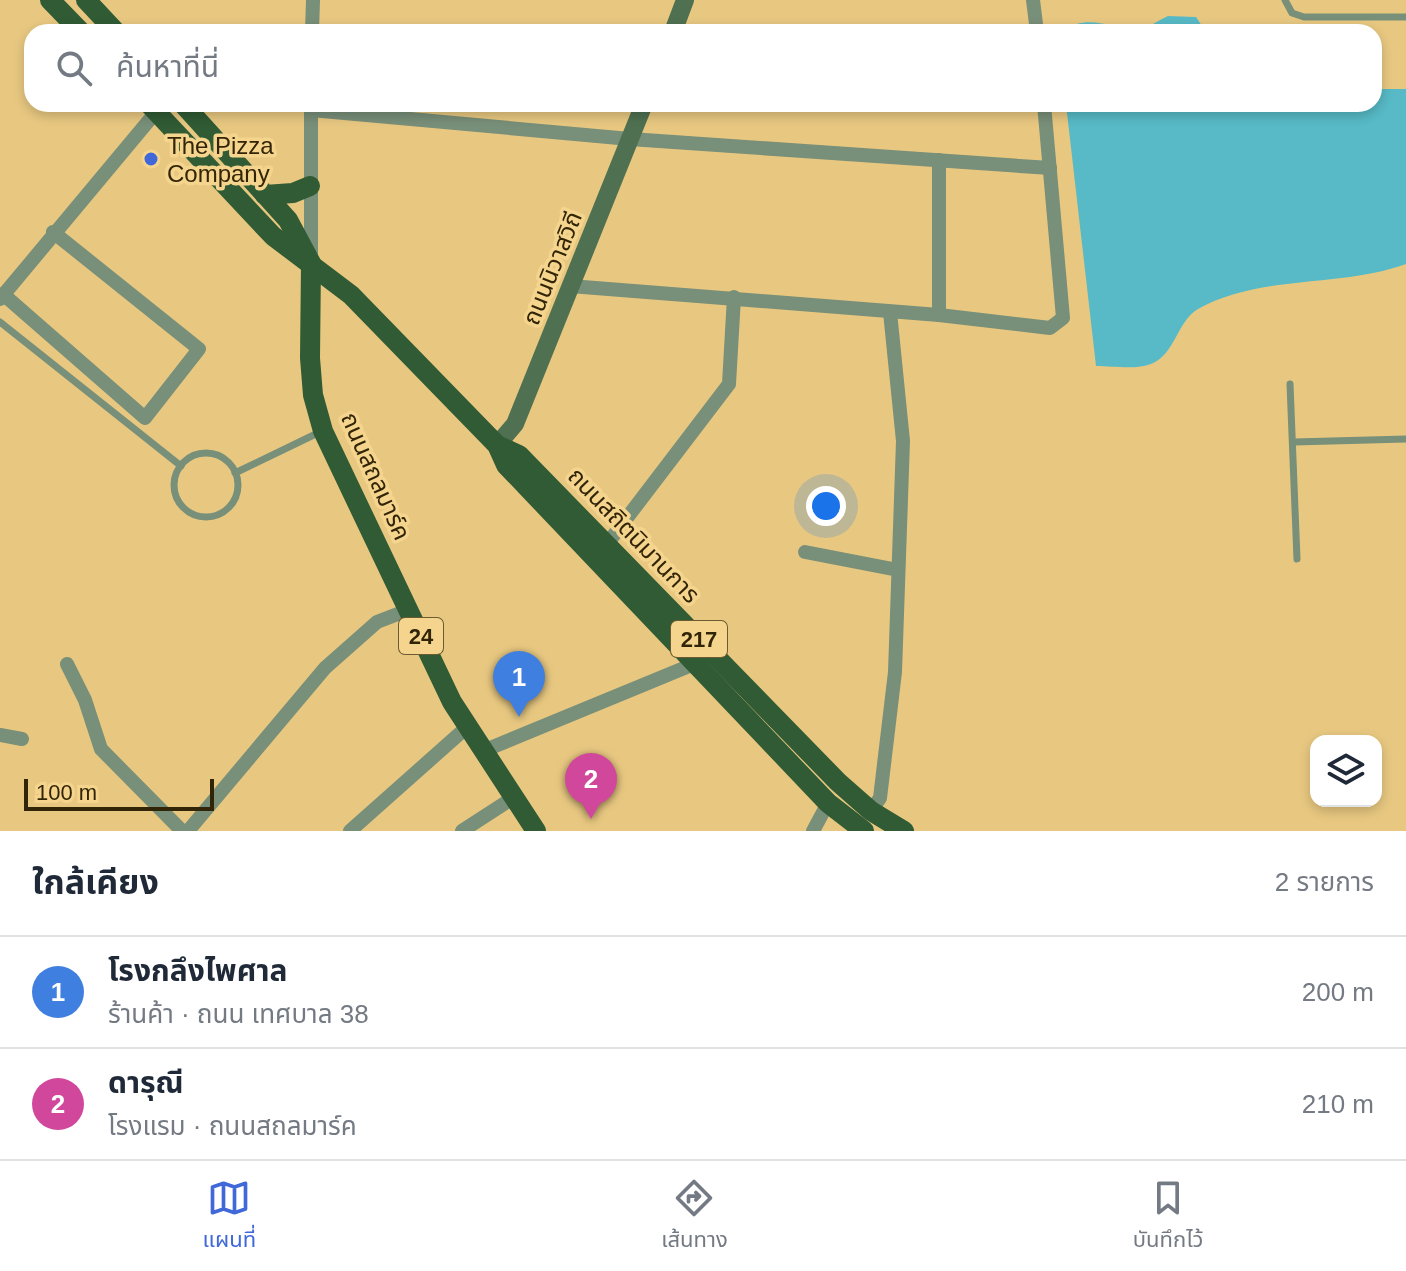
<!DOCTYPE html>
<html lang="th">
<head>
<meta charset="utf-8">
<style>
  :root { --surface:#fff; --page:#f6f6f7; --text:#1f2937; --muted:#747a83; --line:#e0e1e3; --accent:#4068d9 }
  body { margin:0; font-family:Helvetica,"Noto Sans Thai",sans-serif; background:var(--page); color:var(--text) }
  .controls { position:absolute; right:24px; bottom:24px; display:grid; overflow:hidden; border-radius:16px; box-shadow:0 4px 12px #0003 }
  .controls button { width:72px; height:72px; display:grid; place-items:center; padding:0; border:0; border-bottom:2px solid var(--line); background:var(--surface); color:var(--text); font:40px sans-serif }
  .scale { position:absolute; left:24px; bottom:20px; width:190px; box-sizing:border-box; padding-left:8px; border:4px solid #322507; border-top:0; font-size:22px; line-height:28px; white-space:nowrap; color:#322507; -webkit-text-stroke:6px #f5d58e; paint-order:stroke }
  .you { position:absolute; left:826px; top:506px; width:28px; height:28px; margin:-20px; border:6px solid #fff; border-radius:50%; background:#1a73e8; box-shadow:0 0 0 12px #1a73e833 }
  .badge { display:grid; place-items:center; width:52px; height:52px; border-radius:50%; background:var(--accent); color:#fff; font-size:26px; font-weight:700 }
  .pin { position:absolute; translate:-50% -66px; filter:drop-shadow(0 2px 4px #0008) }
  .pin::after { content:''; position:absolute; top:42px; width:28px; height:24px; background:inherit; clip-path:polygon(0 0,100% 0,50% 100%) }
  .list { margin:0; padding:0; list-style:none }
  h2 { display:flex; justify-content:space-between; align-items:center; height:104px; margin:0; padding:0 32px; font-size:34px }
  h2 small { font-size:26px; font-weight:400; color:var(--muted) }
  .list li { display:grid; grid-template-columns:52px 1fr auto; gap:24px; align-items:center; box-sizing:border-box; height:112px; padding:0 32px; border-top:2px solid var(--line) }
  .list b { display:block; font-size:30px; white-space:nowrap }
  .list p { margin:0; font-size:26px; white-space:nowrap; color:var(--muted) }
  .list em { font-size:26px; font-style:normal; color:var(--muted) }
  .icon { flex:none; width:44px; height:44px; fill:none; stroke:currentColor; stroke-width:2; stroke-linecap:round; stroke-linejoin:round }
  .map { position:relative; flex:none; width:1406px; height:831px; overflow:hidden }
  .search { position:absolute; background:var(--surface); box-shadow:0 4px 12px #0003; left:24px; right:24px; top:24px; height:88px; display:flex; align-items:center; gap:20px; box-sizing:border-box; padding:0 28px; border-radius:24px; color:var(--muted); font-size:30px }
  .sheet { height:328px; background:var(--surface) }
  nav { display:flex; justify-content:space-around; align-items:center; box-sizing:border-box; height:112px; border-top:2px solid var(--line); background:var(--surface); font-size:22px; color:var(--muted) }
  nav a { display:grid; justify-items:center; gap:4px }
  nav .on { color:var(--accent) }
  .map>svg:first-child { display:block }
  .water { fill:#57bac6 }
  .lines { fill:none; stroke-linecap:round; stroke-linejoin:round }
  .lane { stroke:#788f79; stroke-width:7 }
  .street { stroke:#788f79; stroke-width:14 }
  .secondary { stroke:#4f7151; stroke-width:18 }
  .primary { stroke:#305b34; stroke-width:20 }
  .poi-dot { fill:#4068d9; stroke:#f5d58e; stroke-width:3 }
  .labels { text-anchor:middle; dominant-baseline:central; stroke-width:7; stroke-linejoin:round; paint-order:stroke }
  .shield { fill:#f5d58e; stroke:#6c5a30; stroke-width:2 }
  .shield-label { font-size:22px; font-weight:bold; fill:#322507 }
  .poi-label { font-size:24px; fill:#322507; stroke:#f5d58e; text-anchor:start }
  .street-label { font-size:24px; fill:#322507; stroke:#f5d58e }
</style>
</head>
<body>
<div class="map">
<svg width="1406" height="831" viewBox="0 0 1406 831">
  <rect width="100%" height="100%" fill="#e8c881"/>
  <g class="water">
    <path d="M1168 16 1196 17 1206 32H1058C1094 12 1103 29 1139 28 1149 28 1159 20 1168 16Z"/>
    <path d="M1374 89H1406V264C1340 288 1260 274 1198 309 1177 321 1175 355 1151 364 1137 370 1112 366 1096 366L1066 104H1374Z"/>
  </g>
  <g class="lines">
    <g class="lane">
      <path d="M1285 0 1292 13 1304 17H1406"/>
      <path d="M0 322 181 466"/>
      <path d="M1290 384 1297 559"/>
      <path d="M1294 442 1406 439"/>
      <circle cx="206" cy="485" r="32"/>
      <path d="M235 473 322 431"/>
    </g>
    <g class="street">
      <path d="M1033 0 1037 32"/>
      <path d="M312 32 313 0"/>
      <path d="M311 104V258"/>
      <path d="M311 110 630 139 1050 168"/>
      <path d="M570 286 939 315 1050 328 1063 318 1044 104"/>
      <path d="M3 294 145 418 199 349 53 232"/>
      <path d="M0 299 156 112"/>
      <path d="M939 315V160"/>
      <path d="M607 544 729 384 734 297"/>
      <path d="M805 552 898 570"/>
      <path d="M67 664 85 700 101 749 182 831"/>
      <path d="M0 735 22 739"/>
      <path d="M483 751 694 664"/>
      <path d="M871 811 880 798 895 672 903 441 890 312"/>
      <path d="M188 831 325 668 377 622 408 610"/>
      <path d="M350 831 467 727"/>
      <path d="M462 831 513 798"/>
      <path d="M813 831 828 803"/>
    </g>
    <g class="secondary">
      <path d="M673 32 685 0"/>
      <path d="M497 445 515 424 644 104"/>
    </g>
    <g class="primary">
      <path d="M50 0 81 32"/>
      <path d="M86 0 116 32"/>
      <path d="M149 104 273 236 351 295 497 445 506 465 828 803 864 831"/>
      <path d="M183 104 288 220 311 263 310 358 313 395 323 431 452 702 536 831"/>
      <path d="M265 195 293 193 310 186"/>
      <path d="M497 445 519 455 838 782 871 811 904 831"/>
    </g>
  </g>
  <circle class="poi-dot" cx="151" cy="159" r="8"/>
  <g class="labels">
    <g class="shield">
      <rect x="399" y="618" width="44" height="36" rx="6"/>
      <rect x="671" y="621" width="56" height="36" rx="6"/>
    </g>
    <g class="shield-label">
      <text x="421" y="636">24</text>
      <text x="699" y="639">217</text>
    </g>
    <g class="poi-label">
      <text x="167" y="145">The Pizza<tspan x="167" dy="28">Company</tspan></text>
    </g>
    <g class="street-label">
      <text transform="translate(552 268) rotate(-68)">ถนนนิวาสวิถี</text>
      <text transform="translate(376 476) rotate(66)">ถนนสถลมาร์ค</text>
      <text transform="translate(634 535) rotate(46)">ถนนสถิตนิมานการ</text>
    </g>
  </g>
</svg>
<div class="controls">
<button><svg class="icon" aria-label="layers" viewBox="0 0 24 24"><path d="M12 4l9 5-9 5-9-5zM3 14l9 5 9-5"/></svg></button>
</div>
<div class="scale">100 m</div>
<div class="you"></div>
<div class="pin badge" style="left:519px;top:717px;background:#3f7fe0">1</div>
<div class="pin badge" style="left:591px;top:819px;background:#d1479c">2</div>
<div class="search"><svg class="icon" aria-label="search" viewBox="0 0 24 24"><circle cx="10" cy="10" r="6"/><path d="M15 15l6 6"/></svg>ค้นหาที่นี่</div>
</div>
<section class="sheet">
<h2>ใกล้เคียง<small>2 รายการ</small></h2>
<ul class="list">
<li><span class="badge" style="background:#3f7fe0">1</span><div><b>โรงกลึงไพศาล</b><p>ร้านค้า · ถนน เทศบาล 38</p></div><em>200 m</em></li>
<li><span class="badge" style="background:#d1479c">2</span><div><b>ดารุณี</b><p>โรงแรม · ถนนสถลมาร์ค</p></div><em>210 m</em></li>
</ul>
</section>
<nav>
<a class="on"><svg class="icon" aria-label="map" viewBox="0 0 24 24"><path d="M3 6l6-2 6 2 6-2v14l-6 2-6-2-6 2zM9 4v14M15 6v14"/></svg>แผนที่</a>
<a><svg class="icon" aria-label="directions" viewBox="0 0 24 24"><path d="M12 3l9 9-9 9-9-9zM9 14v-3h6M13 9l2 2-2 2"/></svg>เส้นทาง</a>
<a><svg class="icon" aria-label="saved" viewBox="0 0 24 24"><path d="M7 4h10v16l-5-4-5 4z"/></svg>บันทึกไว้</a>
</nav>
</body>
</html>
